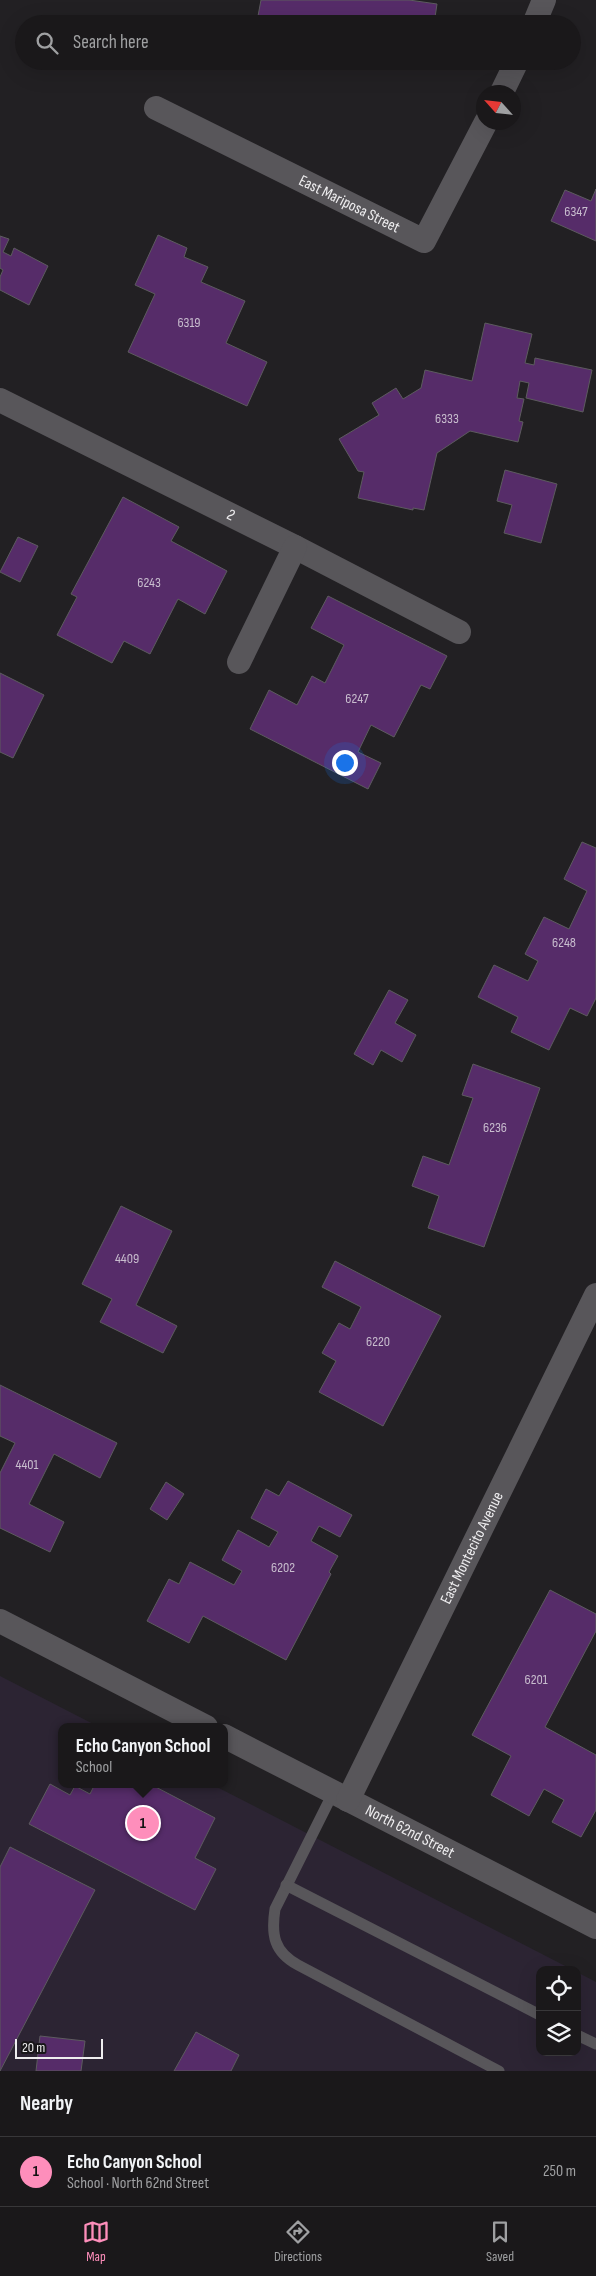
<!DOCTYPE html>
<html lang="en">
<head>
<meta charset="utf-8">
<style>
  :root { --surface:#1a181a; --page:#232123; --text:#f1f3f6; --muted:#9fa0a2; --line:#383739; --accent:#fe8ebb }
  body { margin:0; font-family:"Sofia Sans Condensed",sans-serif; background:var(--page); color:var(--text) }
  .controls { position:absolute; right:15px; bottom:15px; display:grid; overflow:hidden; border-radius:10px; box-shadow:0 5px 20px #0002 }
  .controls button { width:45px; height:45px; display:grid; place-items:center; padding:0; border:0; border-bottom:1px solid var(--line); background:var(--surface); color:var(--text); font:25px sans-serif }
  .compass { position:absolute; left:476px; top:85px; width:45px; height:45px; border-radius:50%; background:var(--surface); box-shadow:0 5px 20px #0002; rotate:297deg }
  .scale { position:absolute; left:15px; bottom:12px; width:88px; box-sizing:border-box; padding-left:5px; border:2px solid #eeedef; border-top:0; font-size:14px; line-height:18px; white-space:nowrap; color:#eeedef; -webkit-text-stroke:4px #181619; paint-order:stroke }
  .you { position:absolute; left:344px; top:762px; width:18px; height:18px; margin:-12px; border:4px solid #fff; border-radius:50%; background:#1a73e8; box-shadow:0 0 0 8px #1a73e833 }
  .badge { display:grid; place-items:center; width:32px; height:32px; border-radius:50%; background:var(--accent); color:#111; font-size:16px; font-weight:700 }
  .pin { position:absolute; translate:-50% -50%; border:2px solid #fff; box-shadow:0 1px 5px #0006 }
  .popup { position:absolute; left:58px; top:1723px; width:170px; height:65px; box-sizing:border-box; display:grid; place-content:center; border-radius:10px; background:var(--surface); filter:drop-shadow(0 1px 4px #0005); font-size:16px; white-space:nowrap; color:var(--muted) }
  .popup b { font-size:19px; color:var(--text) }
  .popup::after { content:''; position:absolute; left:50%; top:100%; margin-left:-10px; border:10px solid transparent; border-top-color:var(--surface) }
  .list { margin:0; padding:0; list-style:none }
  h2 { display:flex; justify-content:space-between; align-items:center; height:65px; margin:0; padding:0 20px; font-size:21px }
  h2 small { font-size:16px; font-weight:400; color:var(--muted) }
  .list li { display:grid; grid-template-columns:32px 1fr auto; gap:15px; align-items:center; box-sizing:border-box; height:70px; padding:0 20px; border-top:1px solid var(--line) }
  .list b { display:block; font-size:19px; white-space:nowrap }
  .list p { margin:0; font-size:16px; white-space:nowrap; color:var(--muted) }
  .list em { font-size:16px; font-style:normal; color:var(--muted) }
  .icon { flex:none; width:28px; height:28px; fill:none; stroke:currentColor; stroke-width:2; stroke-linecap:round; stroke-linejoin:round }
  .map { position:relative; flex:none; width:596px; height:2071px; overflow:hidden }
  .search { position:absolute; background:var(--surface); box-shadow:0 5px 20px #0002; left:15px; right:15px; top:15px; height:55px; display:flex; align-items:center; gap:12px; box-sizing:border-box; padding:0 18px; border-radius:28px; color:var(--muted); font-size:19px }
  .sheet { height:135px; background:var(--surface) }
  nav { display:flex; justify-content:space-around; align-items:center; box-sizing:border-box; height:70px; border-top:1px solid var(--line); background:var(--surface); font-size:14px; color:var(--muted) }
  nav a { display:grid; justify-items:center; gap:2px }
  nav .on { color:var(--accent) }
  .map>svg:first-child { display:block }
  .education { fill:#2c2433 }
  .building { fill:#562c69; stroke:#5d5b5f }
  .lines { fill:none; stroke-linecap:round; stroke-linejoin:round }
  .service { stroke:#58565a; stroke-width:11 }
  .minor { stroke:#58565a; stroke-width:24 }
  .labels { text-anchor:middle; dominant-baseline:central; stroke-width:4.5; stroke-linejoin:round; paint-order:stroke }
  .number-label { font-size:14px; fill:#c8bdce }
  .street-label { font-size:16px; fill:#eeedef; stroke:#181619 }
</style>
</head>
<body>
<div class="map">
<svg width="596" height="2071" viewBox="0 0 596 2071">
  <rect width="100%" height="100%" fill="#222023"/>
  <path class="education" d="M0 1676 99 1727H62V1784H211L573 1970H540V2052H577V1972L596 1982V2071H0Z"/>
  <g class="building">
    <path d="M261 0H409L437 4 434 24H298L258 16Z"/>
    <path d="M596 189V241L551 221 565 190 591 201Z"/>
    <path d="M158 235 187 248 184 257 208 267 201 282 245 301 226 343 267 362 247 406 128 352 155 294 135 285Z"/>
    <path d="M0 236 9 239 3 252 11 256 14 248 48 266 29 305 0 290V277L3 270 0 268Z"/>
    <path d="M485 323 532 334 525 363 534 365 535 358 592 370 583 412 526 398 529 383 520 381 517 398 524 399 519 421 523 422 518 442 470 431 437 453 424 510 413 508V510L358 498 364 472 358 471 339 439 379 415 372 403 396 388 403 399 421 388 425 370 472 381Z"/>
    <path d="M505 470 557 484 541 543 504 533 512 505 497 501Z"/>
    <path d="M123 497 179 527 171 541 227 571 205 614 178 599 150 654 124 641 112 663 57 635 77 597 71 594Z"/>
    <path d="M18 537 38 546 20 582 0 572Z"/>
    <path d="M328 596 447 656 430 689 421 685 394 737 371 725 358 752 381 763 368 789 250 729 269 690 297 705 312 676 325 683 344 645 311 628Z"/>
    <path d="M0 673 44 695 13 758 0 752Z"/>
    <path d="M582 842 596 848V998L587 1016 570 1008 549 1050 511 1032 518 1017 478 997 494 965 528 981 538 961 525 954 544 917 569 929 587 891 564 879Z"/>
    <path d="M389 990 408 1000 395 1023 416 1035 402 1062 381 1050 373 1065 354 1054Z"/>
    <path d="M473 1064 540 1088 484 1247 428 1228 439 1196 412 1186 423 1156 449 1165 473 1098 462 1095Z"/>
    <path d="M121 1206 172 1231 136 1305 177 1326 163 1353 100 1322 112 1299 82 1284Z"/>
    <path d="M335 1261 441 1316 383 1426 319 1392 336 1361 322 1353 339 1323 350 1329 361 1307 322 1287Z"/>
    <path d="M0 1385 117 1443 100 1478 54 1454 29 1504 64 1522 50 1552 0 1528V1473L15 1443 0 1436Z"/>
    <path d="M288 1481 352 1515 340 1537 319 1526 311 1541 338 1556 329 1572 331 1574 286 1660 203 1616 189 1643 147 1621 169 1579 179 1584 190 1562 234 1585 242 1571 222 1560 238 1530 269 1547 278 1532 251 1518 266 1489 279 1496Z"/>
    <path d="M166 1482 184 1494 167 1520 150 1509Z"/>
    <path d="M550 1590 596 1614V1631L545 1727 596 1755V1810L581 1837 552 1822 564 1800 544 1789 529 1816 491 1795 511 1756 472 1735Z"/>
    <path d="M50 1784 70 1795 75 1786 90 1794 95 1784H150L215 1818 195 1858 216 1869 195 1910 29 1824Z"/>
    <path d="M10 1847 95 1890 0 2071V1867Z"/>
    <path d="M196 2032 239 2055 231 2071H174Z"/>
    <path d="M40 2036 85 2041 81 2071H36Z"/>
  </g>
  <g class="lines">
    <g class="service">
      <path d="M333 1793 275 1909C271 1935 274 1952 298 1965L499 2071"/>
      <path d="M286 1885 540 2015"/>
      <path d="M577 2035 596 2044"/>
    </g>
    <g class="minor">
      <path d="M534 24 544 0"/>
      <path d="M502 92 517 61"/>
      <path id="s1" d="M156 108 424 241 486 122"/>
      <path id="s2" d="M0 400 295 547 459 632"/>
      <path d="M239 662 295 547"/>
      <path d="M0 1621 206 1727"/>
      <path id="s3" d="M224 1736 596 1927"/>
      <path id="s4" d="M348 1800 596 1295"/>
    </g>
  </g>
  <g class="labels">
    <g class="number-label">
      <text x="576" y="211">6347</text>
      <text x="189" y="322">6319</text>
      <text x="447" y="418">6333</text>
      <text x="149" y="582">6243</text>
      <text x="357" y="698">6247</text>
      <text x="564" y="942">6248</text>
      <text x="495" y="1127">6236</text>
      <text x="127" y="1258">4409</text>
      <text x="378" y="1341">6220</text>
      <text x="27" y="1464">4401</text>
      <text x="283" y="1567">6202</text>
      <text x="536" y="1679">6201</text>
    </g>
    <g class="street-label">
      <text stroke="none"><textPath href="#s1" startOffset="216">East Mariposa Street</textPath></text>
      <text stroke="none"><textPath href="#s2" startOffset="258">2</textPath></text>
      <text stroke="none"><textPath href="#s4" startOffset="281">East Montecito Avenue</textPath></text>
      <text stroke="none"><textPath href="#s3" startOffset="209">North 62nd Street</textPath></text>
    </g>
  </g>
</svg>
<div class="controls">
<button><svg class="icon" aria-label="locate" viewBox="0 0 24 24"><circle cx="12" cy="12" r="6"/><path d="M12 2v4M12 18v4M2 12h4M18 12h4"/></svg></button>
<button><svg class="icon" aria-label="layers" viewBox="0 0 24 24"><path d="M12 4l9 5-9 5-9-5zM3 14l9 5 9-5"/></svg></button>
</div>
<svg class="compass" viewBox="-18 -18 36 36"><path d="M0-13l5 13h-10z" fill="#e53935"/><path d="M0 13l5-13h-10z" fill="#9fa0a2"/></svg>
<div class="scale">20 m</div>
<div class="you"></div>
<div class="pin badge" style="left:143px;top:1823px">1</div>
<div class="popup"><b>Echo Canyon School</b>School</div>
<div class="search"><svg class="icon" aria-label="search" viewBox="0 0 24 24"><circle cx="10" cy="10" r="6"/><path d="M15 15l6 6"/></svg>Search here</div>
</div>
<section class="sheet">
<h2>Nearby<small></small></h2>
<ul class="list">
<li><span class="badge">1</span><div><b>Echo Canyon School</b><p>School · North 62nd Street</p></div><em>250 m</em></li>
</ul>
</section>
<nav>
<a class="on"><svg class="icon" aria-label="map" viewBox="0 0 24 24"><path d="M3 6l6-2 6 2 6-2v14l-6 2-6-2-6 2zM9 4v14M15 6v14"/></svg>Map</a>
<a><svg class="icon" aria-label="directions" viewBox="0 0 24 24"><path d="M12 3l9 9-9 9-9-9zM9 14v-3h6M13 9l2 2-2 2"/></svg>Directions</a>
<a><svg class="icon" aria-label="saved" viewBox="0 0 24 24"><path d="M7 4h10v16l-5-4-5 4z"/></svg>Saved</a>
</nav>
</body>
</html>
